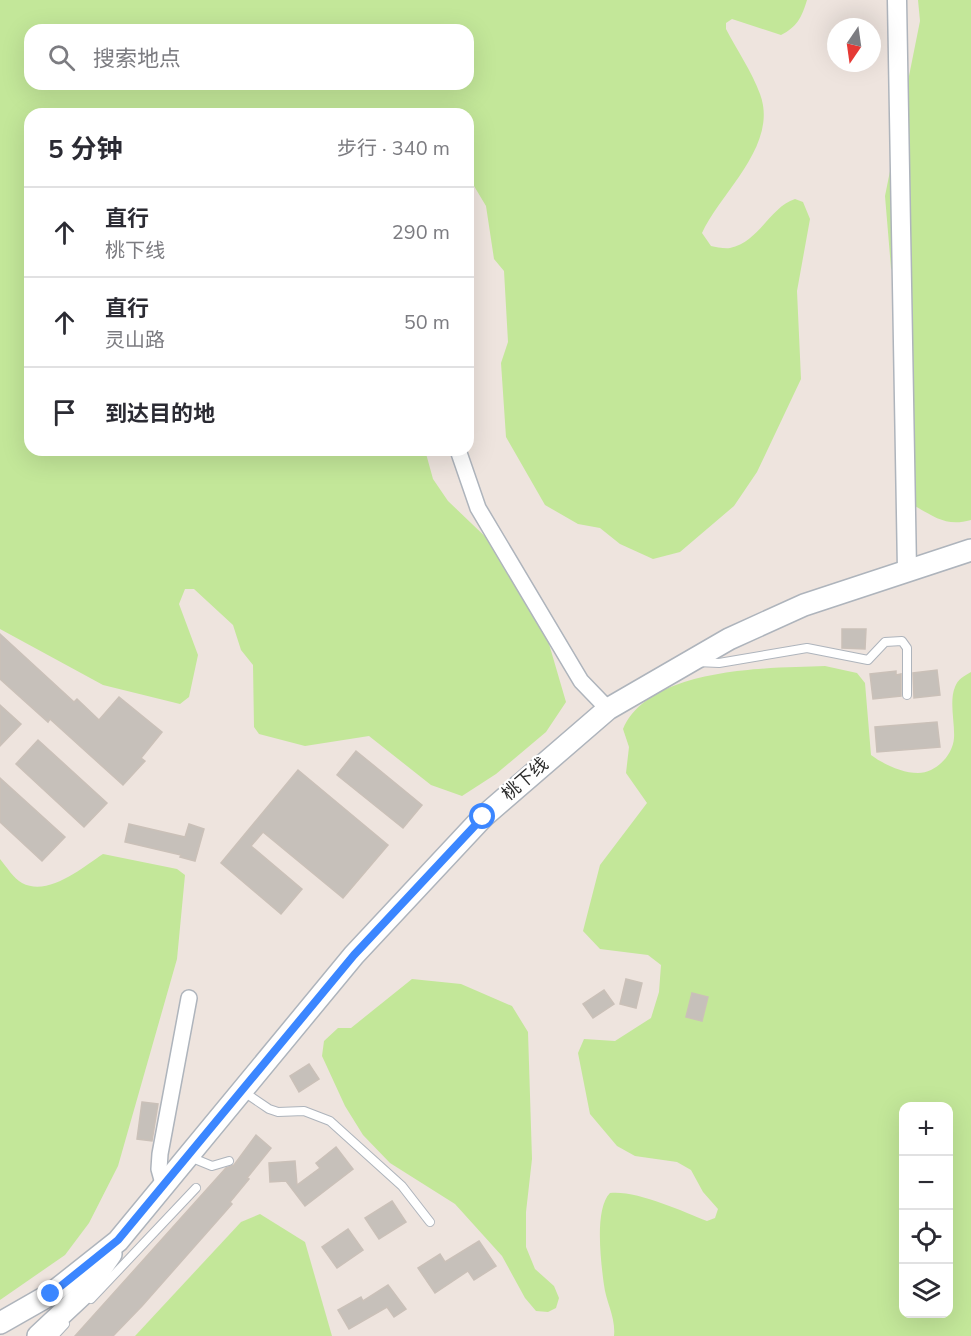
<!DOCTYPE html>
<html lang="zh">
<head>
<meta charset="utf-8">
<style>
  :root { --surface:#fff; --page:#f2f2f3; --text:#2b2b33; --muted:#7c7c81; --line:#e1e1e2 }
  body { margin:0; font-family:"Nunito Sans","Noto Sans SC",sans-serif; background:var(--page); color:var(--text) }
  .controls { position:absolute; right:18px; bottom:18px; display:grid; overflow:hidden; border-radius:12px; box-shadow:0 6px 24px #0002 }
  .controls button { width:54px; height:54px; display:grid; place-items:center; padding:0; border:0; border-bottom:2px solid var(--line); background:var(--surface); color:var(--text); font:30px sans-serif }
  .compass { position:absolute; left:827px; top:18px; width:54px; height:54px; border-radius:50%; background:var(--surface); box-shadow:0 6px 24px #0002; rotate:193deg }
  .stop { position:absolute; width:18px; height:18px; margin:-14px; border:4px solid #3b86ff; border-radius:50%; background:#fff }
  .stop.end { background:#3b86ff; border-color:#fff; box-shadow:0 2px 6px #0008 }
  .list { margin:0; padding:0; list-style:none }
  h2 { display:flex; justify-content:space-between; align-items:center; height:78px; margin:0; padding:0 24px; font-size:26px }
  h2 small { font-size:20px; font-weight:400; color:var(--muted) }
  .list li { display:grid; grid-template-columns:39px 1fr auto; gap:18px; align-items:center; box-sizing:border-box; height:90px; padding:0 24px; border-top:2px solid var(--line) }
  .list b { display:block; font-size:22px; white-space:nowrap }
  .list p { margin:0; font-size:20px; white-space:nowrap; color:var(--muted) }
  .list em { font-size:20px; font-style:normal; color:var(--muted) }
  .icon { flex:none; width:33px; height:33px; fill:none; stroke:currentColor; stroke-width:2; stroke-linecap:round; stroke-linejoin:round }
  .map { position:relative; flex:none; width:971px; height:1336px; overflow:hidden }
  .search { position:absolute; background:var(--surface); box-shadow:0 6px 24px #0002; left:24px; top:24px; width:450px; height:66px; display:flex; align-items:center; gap:15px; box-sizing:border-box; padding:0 21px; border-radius:18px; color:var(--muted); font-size:22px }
  .panel { position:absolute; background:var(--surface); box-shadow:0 6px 24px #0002; left:24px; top:108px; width:450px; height:348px; border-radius:18px }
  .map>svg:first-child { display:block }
  .green { fill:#c3e799; fill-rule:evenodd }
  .building { fill:#c6c0ba; stroke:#cac0b8; stroke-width:1.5 }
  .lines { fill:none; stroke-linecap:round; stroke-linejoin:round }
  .service-casing { stroke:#aeb4bc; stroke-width:10 }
  .minor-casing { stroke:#aeb4bc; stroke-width:18 }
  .tertiary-casing { stroke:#aeb4bc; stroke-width:21 }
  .secondary-casing { stroke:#aeb4bc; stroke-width:24 }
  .service { stroke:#fff; stroke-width:8 }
  .minor { stroke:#fff; stroke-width:15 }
  .tertiary { stroke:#fff; stroke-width:18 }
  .secondary { stroke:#fff; stroke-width:21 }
  .route { stroke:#3b86ff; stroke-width:8 }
  .labels { text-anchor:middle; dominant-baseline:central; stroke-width:4.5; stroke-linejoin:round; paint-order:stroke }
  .street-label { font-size:18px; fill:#2c2c2c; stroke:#fff }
</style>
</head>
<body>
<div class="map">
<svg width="971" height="1336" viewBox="0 0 971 1336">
  <rect width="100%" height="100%" fill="#eee4de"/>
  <g class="green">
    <path d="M0 0H807C802 17 797 27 781 35L732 19 726 23V29C737 50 752 72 760 94 779 145 721 192 702 233L711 246C716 247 725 249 730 248 759 242 770 207 795 199L803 202 810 219 797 291 801 379 757 472 734 506 680 552 653 559 620 544 600 528 578 524 545 505 506 437 501 363 508 342 504 271 494 259 486 206 468 176V114H30V450H425L433 479 448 501 495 546 547 637 566 702 546 732 496 774 462 796 431 785 369 736 305 746 259 734 254 727 253 665 241 650 233 625 194 589H185L179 604 198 655 189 697 180 704 103 685 0 629ZM30 30H468V84H30Z"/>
    <path d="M918 0H971V520C946 527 935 517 913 505L911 305 891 268 885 196 920 21Z"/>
    <path d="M825 666 857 673 865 683 871 755C883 764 902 773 918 773 936 773 953 755 954 738 955 723 949 701 955 687 958 679 964 676 971 672V1336H614C616 1318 606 1302 604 1285 601 1263 594 1209 610 1193 636 1190 682 1211 707 1221L715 1218 718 1209 703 1192 691 1170 677 1162 635 1156 617 1146 590 1114 578 1053 584 1039 615 1041 651 1018 659 992 661 965 648 955 600 949 583 931 600 865 647 803 626 773 629 747 623 729C650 667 767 668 825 666ZM904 1106H948V1314H904Z"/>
    <path d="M103 854 177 869 185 875 177 959 118 1166 89 1223 65 1255 0 1300V859C6 866 14 879 22 883 49 897 83 867 103 854Z"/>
    <path d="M412 979 461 984 512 1006 528 1032 532 1159 526 1212V1247L535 1269 554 1286 559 1298 556 1308 548 1312 536 1311 525 1298 502 1256 455 1204 390 1163 363 1135 345 1106 322 1056 324 1041 338 1028H351Z"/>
    <path d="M260 1214 305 1242 332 1336H135L241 1222Z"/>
  </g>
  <g class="building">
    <path d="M842 629H866L865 649 842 648Z"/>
    <path d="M0 634 74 702 77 699 99 720 119 697 162 732 141 758 145 761 123 785 50 719 48 722 0 679Z"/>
    <path d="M937 670 940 695 914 698 913 673Z"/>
    <path d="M896 671V675L901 674V696L873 699 870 674Z"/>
    <path d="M0 705 21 724 0 746Z"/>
    <path d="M937 722 940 747 877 752 875 727Z"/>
    <path d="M38 740 107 803 84 827 16 764Z"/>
    <path d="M356 751 422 805 403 828 337 775Z"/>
    <path d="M298 770 388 845 343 898 263 832 251 846 302 889 281 914 221 863Z"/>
    <path d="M0 778 65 837 42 861 0 822Z"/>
    <path d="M129 824 185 837 189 824 204 829 195 861 180 857 181 855 125 842Z"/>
    <path d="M626 979 642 983 636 1008 620 1004Z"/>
    <path d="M604 990 614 1004 593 1018 583 1004Z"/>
    <path d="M692 993 708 997 702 1021 686 1017Z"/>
    <path d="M309 1064 319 1079 299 1092 290 1076Z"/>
    <path d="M142 1102 158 1104 152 1141 137 1139Z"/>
    <path d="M256 1135 271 1148 247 1178 249 1179 230 1202 232 1204 142 1306 113 1336H75L226 1168 234 1165Z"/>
    <path d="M336 1147 353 1169 305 1206 286 1181 270 1182 269 1163 295 1161 297 1185 320 1168 316 1163Z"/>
    <path d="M392 1201 406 1222 379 1239 365 1218Z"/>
    <path d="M348 1229 363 1250 337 1268 322 1247Z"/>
    <path d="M479 1241 496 1266 474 1280 468 1271 435 1293 418 1268 440 1254 445 1262Z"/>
    <path d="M388 1285 406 1309 394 1317 387 1307 349 1329 338 1310 361 1297 363 1301Z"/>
  </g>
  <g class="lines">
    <g class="service-casing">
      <g id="service">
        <path d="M697 662 719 663 807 648 868 660 885 642 902 641 907 648V695"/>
        <path d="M244 1092 269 1109 278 1112 304 1111 330 1121 402 1186 430 1222"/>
        <path d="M190 1157 212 1166 229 1161"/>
        <path d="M91 1299 196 1188"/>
        <path d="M54 1336 65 1324"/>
      </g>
    </g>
    <g class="minor-casing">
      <g id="minor">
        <path d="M458 450 478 508 581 681 608 709"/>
        <path d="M164 1187 159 1169 160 1154 189 998"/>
      </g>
    </g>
    <g class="tertiary-casing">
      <path id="tertiary" d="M897 0 907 570"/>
    </g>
    <g class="secondary-casing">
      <g id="secondary">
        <path d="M0 1323 51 1294 118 1241 354 955 483 817 608 709 729 639 804 605 971 550"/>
        <path d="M38 1336 85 1292 111 1254"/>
      </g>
    </g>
    <use href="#service" class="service"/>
    <use href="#minor" class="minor"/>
    <use href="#tertiary" class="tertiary"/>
    <use href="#secondary" class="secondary"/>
  </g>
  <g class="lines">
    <path class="route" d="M51 1294 118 1240 354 955 483 817"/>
  </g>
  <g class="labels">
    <g class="street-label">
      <text transform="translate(525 779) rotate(-41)">桃下线</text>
    </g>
  </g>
</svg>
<div class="controls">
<button>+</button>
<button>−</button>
<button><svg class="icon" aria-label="locate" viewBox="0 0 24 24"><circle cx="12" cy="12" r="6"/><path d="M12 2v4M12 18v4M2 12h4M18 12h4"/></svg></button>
<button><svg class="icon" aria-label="layers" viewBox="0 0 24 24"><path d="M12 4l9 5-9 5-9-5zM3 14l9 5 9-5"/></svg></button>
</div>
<svg class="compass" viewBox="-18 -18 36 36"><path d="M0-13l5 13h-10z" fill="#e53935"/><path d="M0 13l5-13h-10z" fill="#7c7c81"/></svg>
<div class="stop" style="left:483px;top:817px"></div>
<div class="stop end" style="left:51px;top:1294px"></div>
<div class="search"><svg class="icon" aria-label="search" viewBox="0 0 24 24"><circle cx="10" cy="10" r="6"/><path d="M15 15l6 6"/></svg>搜索地点</div>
<section class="panel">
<h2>5 分钟<small>步行 · 340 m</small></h2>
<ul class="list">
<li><svg class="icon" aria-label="ahead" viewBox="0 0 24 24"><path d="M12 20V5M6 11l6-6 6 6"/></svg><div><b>直行</b><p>桃下线</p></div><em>290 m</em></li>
<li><svg class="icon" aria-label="ahead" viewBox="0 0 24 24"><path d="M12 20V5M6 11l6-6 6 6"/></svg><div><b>直行</b><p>灵山路</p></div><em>50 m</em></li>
<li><svg class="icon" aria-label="arrive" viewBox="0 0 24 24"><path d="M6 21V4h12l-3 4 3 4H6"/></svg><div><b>到达目的地</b></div></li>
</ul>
</section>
</div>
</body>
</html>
